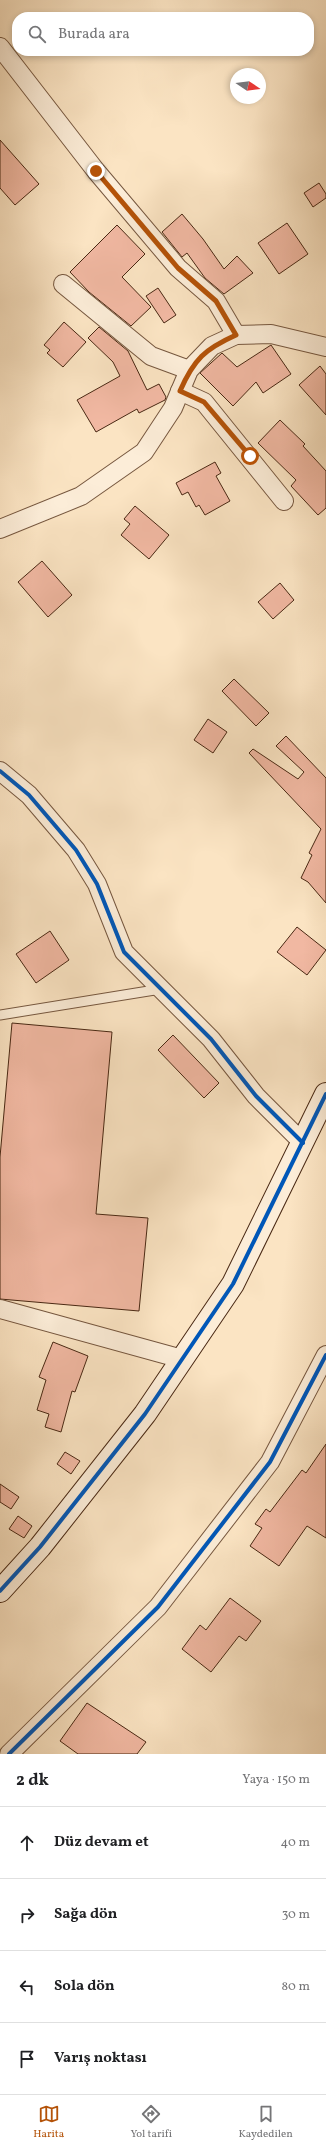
<!DOCTYPE html>
<html lang="tr">
<head>
<meta charset="utf-8">
<style>
  :root { --surface:#fff; --page:#f2f2f2; --text:#202124; --muted:#757577; --line:#e0e0e0; --accent:#b45309 }
  body { margin:0; font-family:Vollkorn,serif; background:var(--page); color:var(--text) }
  .compass { position:absolute; left:230px; top:68px; width:36px; height:36px; border-radius:50%; background:var(--surface); box-shadow:0 2px 6px #0003; rotate:103deg }
  .stop { position:absolute; width:12px; height:12px; margin:-9px; border:3px solid #b45309; border-radius:50%; background:#fff }
  .stop.end { background:#b45309; border-color:#fff; box-shadow:0 1px 4px #0008 }
  .list { margin:0; padding:0; list-style:none }
  h2 { display:flex; justify-content:space-between; align-items:center; height:52px; margin:0; padding:0 16px; font-size:17px }
  h2 small { font-size:13px; font-weight:400; color:var(--muted) }
  .list li { display:grid; grid-template-columns:26px 1fr auto; gap:12px; align-items:center; box-sizing:border-box; height:72px; padding:0 16px; border-top:1px solid var(--line) }
  .list b { display:block; font-size:15px; white-space:nowrap }
  .list em { font-size:13px; font-style:normal; color:var(--muted) }
  .icon { flex:none; width:22px; height:22px; fill:none; stroke:currentColor; stroke-width:2; stroke-linecap:round; stroke-linejoin:round }
  .map { position:relative; flex:none; width:326px; height:1754px; overflow:hidden }
  .search { position:absolute; background:var(--surface); box-shadow:0 2px 6px #0003; left:12px; right:12px; top:12px; height:44px; display:flex; align-items:center; gap:10px; box-sizing:border-box; padding:0 14px; border-radius:16px; color:var(--muted); font-size:15px }
  .sheet { height:340px; background:var(--surface) }
  nav { display:flex; justify-content:space-around; align-items:center; box-sizing:border-box; height:56px; border-top:1px solid var(--line); background:var(--surface); font-size:11px; color:var(--muted) }
  nav a { display:grid; justify-items:center; gap:2px }
  nav .on { color:var(--accent) }
  .map>svg:first-child { display:block }
  .building { fill:#f1b8a2; stroke:#492813 }
  .lines { fill:none; stroke-linecap:round; stroke-linejoin:round }
  .lane-casing { stroke:#76573f; stroke-width:11 }
  .street-casing { stroke:#76573f; stroke-width:20 }
  .secondary-casing { stroke:#492813; stroke-width:24 }
  .lane { stroke:#fcedd8; stroke-width:9 }
  .street { stroke:#fcedd8; stroke-width:18 }
  .secondary { stroke:#fcedd8; stroke-width:22 }
  .cycleway-casing { stroke:#fcedd8; stroke-width:6 }
  .cycleway { stroke:#0057b8; stroke-width:4 }
  .route { stroke:#b45309; stroke-width:5 }
</style>
</head>
<body>
<div class="map">
<svg width="326" height="1754" viewBox="0 0 326 1754">
  <rect width="100%" height="100%" fill="#fbe4c3"/>
  <filter id="stains"><feTurbulence type="fractalNoise" baseFrequency=".005" numOctaves="4"/><feColorMatrix values="0 0 0 0 .2 0 0 0 0 .09 0 0 0 0 .02 0 0 0 .5 -.17"/></filter>
  <radialGradient id="worn" r=".72"><stop offset=".6" stop-color="#630" stop-opacity="0"/><stop offset="1" stop-color="#630" stop-opacity=".3"/></radialGradient>
  <g class="building">
    <path d="M0 140 39 184 15 205 0 188Z"/>
    <path d="M319 183 326 194V198L313 207 304 193Z"/>
    <path d="M182 214 203 239 224 269 237 256 253 273 224 294 205 278 187 253 182 257 162 232Z"/>
    <path d="M287 223 308 254 279 274 258 243Z"/>
    <path d="M117 225 145 254 122 277 151 307 131 326 89 292 70 272Z"/>
    <path d="M158 288 176 315 164 323 146 296Z"/>
    <path d="M64 322 86 342 63 367 47 353 50 350 44 345Z"/>
    <path d="M99 327 128 351 147 390 159 384 166 397 165 400 139 413 137 409 96 432 77 400 120 376 113 362 88 338Z"/>
    <path d="M271 345 291 374 263 393 256 382 233 406 200 373 222 353 237 367Z"/>
    <path d="M320 366 326 374V415L299 385Z"/>
    <path d="M280 420 305 444 303 446 326 471V508L318 515 291 486 296 480 258 443Z"/>
    <path d="M215 462 221 473 216 476 230 501 205 515 199 505 196 507 188 492 182 495 176 483Z"/>
    <path d="M135 506 169 535 149 559 121 535 130 524 124 519Z"/>
    <path d="M42 561 72 595 48 617 18 582Z"/>
    <path d="M280 583 294 600 273 619 258 602Z"/>
    <path d="M234 679 269 713 256 726 222 691Z"/>
    <path d="M208 719 227 732 213 753 194 740Z"/>
    <path d="M286 736 326 778V903L308 882 301 878 312 855 309 853 321 829 249 753 253 749 298 779 304 772 276 746Z"/>
    <path d="M297 927 326 950 307 975 277 952Z"/>
    <path d="M50 931 69 960 36 983 16 954Z"/>
    <path d="M12 1023 112 1032 96 1214 148 1218 139 1311 0 1299V1157Z"/>
    <path d="M173 1035 219 1083 204 1098 158 1050Z"/>
    <path d="M53 1342 88 1356 75 1392 72 1391 61 1432 45 1427 49 1414 37 1410 46 1380 39 1377Z"/>
    <path d="M326 1444V1538L307 1526 279 1566 250 1546 262 1528 255 1524 266 1509 270 1512 302 1470 306 1473Z"/>
    <path d="M65 1452 80 1461 71 1474 57 1464Z"/>
    <path d="M0 1484 19 1497 11 1509 0 1502Z"/>
    <path d="M18 1516 32 1526 24 1538 9 1529Z"/>
    <path d="M230 1598 261 1621 246 1641 239 1636 211 1672 182 1649 200 1625 206 1630Z"/>
    <path d="M87 1703 146 1742 137 1754H78L60 1741Z"/>
  </g>
  <g class="lines">
    <g class="lane-casing">
      <path id="lane" d="M0 1015 161 989"/>
    </g>
    <g class="street-casing">
      <g id="street">
        <path d="M0 47 96 171 178 268 216 301 236 335"/>
        <path d="M63 284 151 356 189 370"/>
        <path d="M180 391 204 402 284 501"/>
        <path d="M0 529 81 496 144 452 173 408 189 370 212 346 236 335 271 334 326 347"/>
        <path d="M0 771 29 795 76 850 97 884 124 952 211 1039 256 1096 303 1143"/>
        <path d="M0 1309 182 1359"/>
        <path d="M9 1754 158 1607 270 1462 326 1355"/>
      </g>
    </g>
    <g class="secondary-casing">
      <path id="secondary" d="M0 1591 40 1547 145 1414 233 1284 326 1094"/>
    </g>
    <use href="#lane" class="lane"/>
    <use href="#street" class="street"/>
    <use href="#secondary" class="secondary"/>
    <g class="cycleway-casing">
      <g id="cycleway">
        <path d="M0 771 29 795 76 850 97 884 124 952 211 1039 256 1096 303 1143"/>
        <path d="M0 1591 40 1547 145 1414 233 1284 326 1094"/>
        <path d="M9 1754 158 1607 270 1462 326 1355"/>
      </g>
    </g>
    <use href="#cycleway" class="cycleway"/>
  </g>
  <g class="lines">
    <path class="route" d="M96 171 178 268 216 301 236 335C205 349 194 359 180 391L204 402 250 456"/>
  </g>
  <rect width="100%" height="100%" filter="url(#stains)"/>
  <rect width="100%" height="100%" fill="url(#worn)"/>
</svg>
<svg class="compass" viewBox="-18 -18 36 36"><path d="M0-13l5 13h-10z" fill="#e53935"/><path d="M0 13l5-13h-10z" fill="#757577"/></svg>
<div class="stop" style="left:250px;top:456px"></div>
<div class="stop end" style="left:96px;top:171px"></div>
<div class="search"><svg class="icon" aria-label="search" viewBox="0 0 24 24"><circle cx="10" cy="10" r="6"/><path d="M15 15l6 6"/></svg>Burada ara</div>
</div>
<section class="sheet">
<h2>2 dk<small>Yaya · 150 m</small></h2>
<ul class="list">
<li><svg class="icon" aria-label="ahead" viewBox="0 0 24 24"><path d="M12 20V5M6 11l6-6 6 6"/></svg><div><b>Düz devam et</b></div><em>40 m</em></li>
<li><svg class="icon" aria-label="right" viewBox="0 0 24 24"><path d="M7 20v-9h11M14 6l5 5-5 5"/></svg><div><b>Sağa dön</b></div><em>30 m</em></li>
<li><svg class="icon" aria-label="left" viewBox="0 0 24 24"><path d="M17 20v-9H6M10 6l-5 5 5 5"/></svg><div><b>Sola dön</b></div><em>80 m</em></li>
<li><svg class="icon" aria-label="arrive" viewBox="0 0 24 24"><path d="M6 21V4h12l-3 4 3 4H6"/></svg><div><b>Varış noktası</b></div></li>
</ul>
</section>
<nav>
<a class="on"><svg class="icon" aria-label="map" viewBox="0 0 24 24"><path d="M3 6l6-2 6 2 6-2v14l-6 2-6-2-6 2zM9 4v14M15 6v14"/></svg>Harita</a>
<a><svg class="icon" aria-label="directions" viewBox="0 0 24 24"><path d="M12 3l9 9-9 9-9-9zM9 14v-3h6M13 9l2 2-2 2"/></svg>Yol tarifi</a>
<a><svg class="icon" aria-label="saved" viewBox="0 0 24 24"><path d="M7 4h10v16l-5-4-5 4z"/></svg>Kaydedilen</a>
</nav>
</body>
</html>
